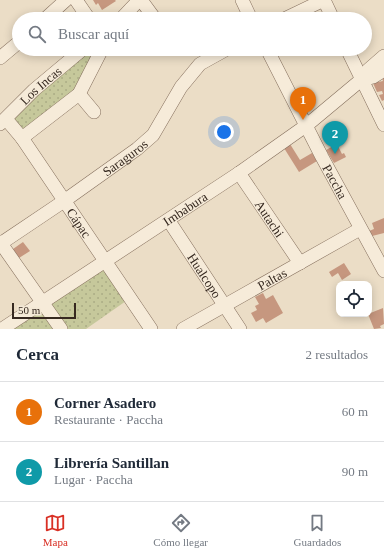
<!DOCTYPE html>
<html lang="es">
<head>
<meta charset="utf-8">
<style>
  :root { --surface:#fff; --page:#f2f2f3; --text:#1f2937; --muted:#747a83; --line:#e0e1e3; --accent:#d93025 }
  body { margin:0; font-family:Georgia,serif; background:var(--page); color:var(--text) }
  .controls { position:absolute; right:12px; bottom:12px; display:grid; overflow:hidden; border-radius:8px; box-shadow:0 2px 10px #0003 }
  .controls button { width:36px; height:36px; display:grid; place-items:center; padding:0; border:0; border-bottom:1px solid var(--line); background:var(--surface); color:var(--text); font:20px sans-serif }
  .scale { position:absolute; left:12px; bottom:10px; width:64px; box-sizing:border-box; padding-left:4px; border:2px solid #362920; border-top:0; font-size:11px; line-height:14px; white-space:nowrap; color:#362920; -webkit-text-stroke:3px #f3e8d5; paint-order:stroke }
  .you { position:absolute; left:224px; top:132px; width:14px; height:14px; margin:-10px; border:3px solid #fff; border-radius:50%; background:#1a73e8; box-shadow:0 0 0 6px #1a73e833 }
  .badge { display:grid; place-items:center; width:26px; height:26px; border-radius:50%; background:var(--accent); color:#fff; font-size:13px; font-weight:700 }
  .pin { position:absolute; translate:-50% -33px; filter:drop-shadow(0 1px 2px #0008) }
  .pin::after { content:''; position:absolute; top:21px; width:14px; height:12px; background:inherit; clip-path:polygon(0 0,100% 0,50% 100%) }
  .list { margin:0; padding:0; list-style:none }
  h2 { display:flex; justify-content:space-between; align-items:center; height:52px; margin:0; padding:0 16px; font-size:17px }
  h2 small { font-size:13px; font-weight:400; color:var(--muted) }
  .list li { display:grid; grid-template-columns:26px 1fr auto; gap:12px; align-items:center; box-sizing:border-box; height:60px; padding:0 16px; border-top:1px solid var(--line) }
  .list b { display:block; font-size:15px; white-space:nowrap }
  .list p { margin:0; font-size:13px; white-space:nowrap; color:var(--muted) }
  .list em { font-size:13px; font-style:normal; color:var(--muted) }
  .icon { flex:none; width:22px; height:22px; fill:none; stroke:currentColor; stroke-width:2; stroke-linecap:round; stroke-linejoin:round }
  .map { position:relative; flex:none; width:384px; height:329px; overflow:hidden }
  .search { position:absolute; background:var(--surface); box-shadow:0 2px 10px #0003; left:12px; right:12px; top:12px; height:44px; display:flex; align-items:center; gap:10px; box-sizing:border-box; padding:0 14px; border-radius:22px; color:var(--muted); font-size:15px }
  .sheet { height:172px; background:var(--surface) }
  nav { display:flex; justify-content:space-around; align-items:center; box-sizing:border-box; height:56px; border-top:1px solid var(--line); background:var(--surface); font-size:11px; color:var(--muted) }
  nav a { display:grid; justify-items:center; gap:2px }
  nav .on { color:var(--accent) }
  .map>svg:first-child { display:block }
  .park { fill:url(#park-dots) }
  .building { fill:#c6977f }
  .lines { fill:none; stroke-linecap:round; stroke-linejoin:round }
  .minor-casing { stroke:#856f5d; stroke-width:14 }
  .minor { stroke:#f6ebd9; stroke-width:13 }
  .labels { text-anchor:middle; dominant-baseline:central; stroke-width:3; stroke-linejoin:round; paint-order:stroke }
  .street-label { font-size:13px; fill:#362920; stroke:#f3e8d5 }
</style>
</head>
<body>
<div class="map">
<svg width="384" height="329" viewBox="0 0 384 329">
  <defs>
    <pattern id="park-dots" width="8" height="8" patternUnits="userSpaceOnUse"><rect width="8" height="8" fill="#c6c89b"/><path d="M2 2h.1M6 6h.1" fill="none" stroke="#abac85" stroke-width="1.8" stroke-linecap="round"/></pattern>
  </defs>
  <rect width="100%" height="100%" fill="#ebddc6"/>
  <g class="park">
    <path d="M89 49H105L83 93 28 138 11 116Z"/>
    <path d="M103 269 126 301 86 329H11Z"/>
  </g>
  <g class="building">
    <path d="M93 0H115L116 1 102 10 98 3 96 5Z"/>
    <path d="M384 77V100L382 101 379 95 383 94 382 91 377 92 373 83 383 81 382 78Z"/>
    <path d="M290 144 300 160 312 153 317 161 299 172 284 148Z"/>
    <path d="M337 144 342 154 344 153 346 157 334 163 326 150Z"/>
    <path d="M384 218V233L372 236 369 231 374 229 372 223Z"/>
    <path d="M23 242 30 251 19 258 13 249Z"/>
    <path d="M344 263 351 274 342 280 338 273 332 277 329 272Z"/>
    <path d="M263 293 266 299 273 295 283 313 266 323 263 318 256 322 251 313 257 310 255 306 259 304 255 297Z"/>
    <path d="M383 308 384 324 380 326 381 328 374 329 368 314Z"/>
  </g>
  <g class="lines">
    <g class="minor-casing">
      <g id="minor">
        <path d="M76 0 89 19"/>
        <path d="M141 0 155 19"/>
        <path d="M242 0 251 19"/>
        <path d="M324 0 333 19"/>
        <path d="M45 19 66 0"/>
        <path d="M121 19 139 0"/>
        <path d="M284 19 324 0"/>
        <path id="s1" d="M267 49 322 157 384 271"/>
        <path d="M347 49 384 125"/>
        <path d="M0 58 19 42"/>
        <path d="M361 80 373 77 384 70"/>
        <path d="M79 94 94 112"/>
        <path id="s2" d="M6 119 22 138 151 329"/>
        <path id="s3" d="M0 124 34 90 83 49"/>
        <path d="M22 138 79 94 102 49"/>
        <path id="s4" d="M239 173 300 263"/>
        <path id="s5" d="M169 221 240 329"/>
        <path d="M0 242 61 329"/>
        <path id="s6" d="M0 244 64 201 137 149 153 135 181 87 200 64 227 49"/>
        <path id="s7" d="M2 329 239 173 307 125 361 80 368 70 384 56"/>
        <path id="s8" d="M183 329 360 229"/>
      </g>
    </g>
    <use href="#minor" class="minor"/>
  </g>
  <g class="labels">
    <g class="street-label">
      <text stroke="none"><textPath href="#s3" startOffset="56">Los Incas</textPath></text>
      <text stroke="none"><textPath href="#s6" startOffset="152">Saraguros</textPath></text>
      <text stroke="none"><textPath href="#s1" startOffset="149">Paccha</textPath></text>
      <text stroke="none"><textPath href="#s7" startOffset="219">Imbabura</textPath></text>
      <text stroke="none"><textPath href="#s4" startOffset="55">Autachi</textPath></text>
      <text stroke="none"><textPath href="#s2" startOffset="127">Cápac</textPath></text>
      <text stroke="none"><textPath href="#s5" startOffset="65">Hualcopo</textPath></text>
      <text stroke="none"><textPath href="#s8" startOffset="102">Paltas</textPath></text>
    </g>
  </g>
</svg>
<div class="controls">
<button><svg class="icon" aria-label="locate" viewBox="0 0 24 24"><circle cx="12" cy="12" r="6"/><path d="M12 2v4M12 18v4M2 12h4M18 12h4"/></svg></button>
</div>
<div class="scale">50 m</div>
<div class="you"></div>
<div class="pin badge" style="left:303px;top:120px;background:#e8710a">1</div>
<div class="pin badge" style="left:335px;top:154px;background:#0f9aa8">2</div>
<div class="search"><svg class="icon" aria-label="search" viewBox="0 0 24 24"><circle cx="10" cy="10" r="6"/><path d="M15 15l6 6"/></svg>Buscar aquí</div>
</div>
<section class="sheet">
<h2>Cerca<small>2 resultados</small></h2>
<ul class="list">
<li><span class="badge" style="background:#e8710a">1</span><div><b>Corner Asadero</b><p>Restaurante · Paccha</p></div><em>60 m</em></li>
<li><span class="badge" style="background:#0f9aa8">2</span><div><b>Librería Santillan</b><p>Lugar · Paccha</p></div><em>90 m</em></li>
</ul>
</section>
<nav>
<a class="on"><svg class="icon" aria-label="map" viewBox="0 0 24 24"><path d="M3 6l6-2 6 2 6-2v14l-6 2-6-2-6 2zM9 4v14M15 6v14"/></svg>Mapa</a>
<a><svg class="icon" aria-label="directions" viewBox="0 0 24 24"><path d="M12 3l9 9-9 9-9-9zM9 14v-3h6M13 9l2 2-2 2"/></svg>Cómo llegar</a>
<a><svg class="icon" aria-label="saved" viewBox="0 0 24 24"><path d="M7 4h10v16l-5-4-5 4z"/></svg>Guardados</a>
</nav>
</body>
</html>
